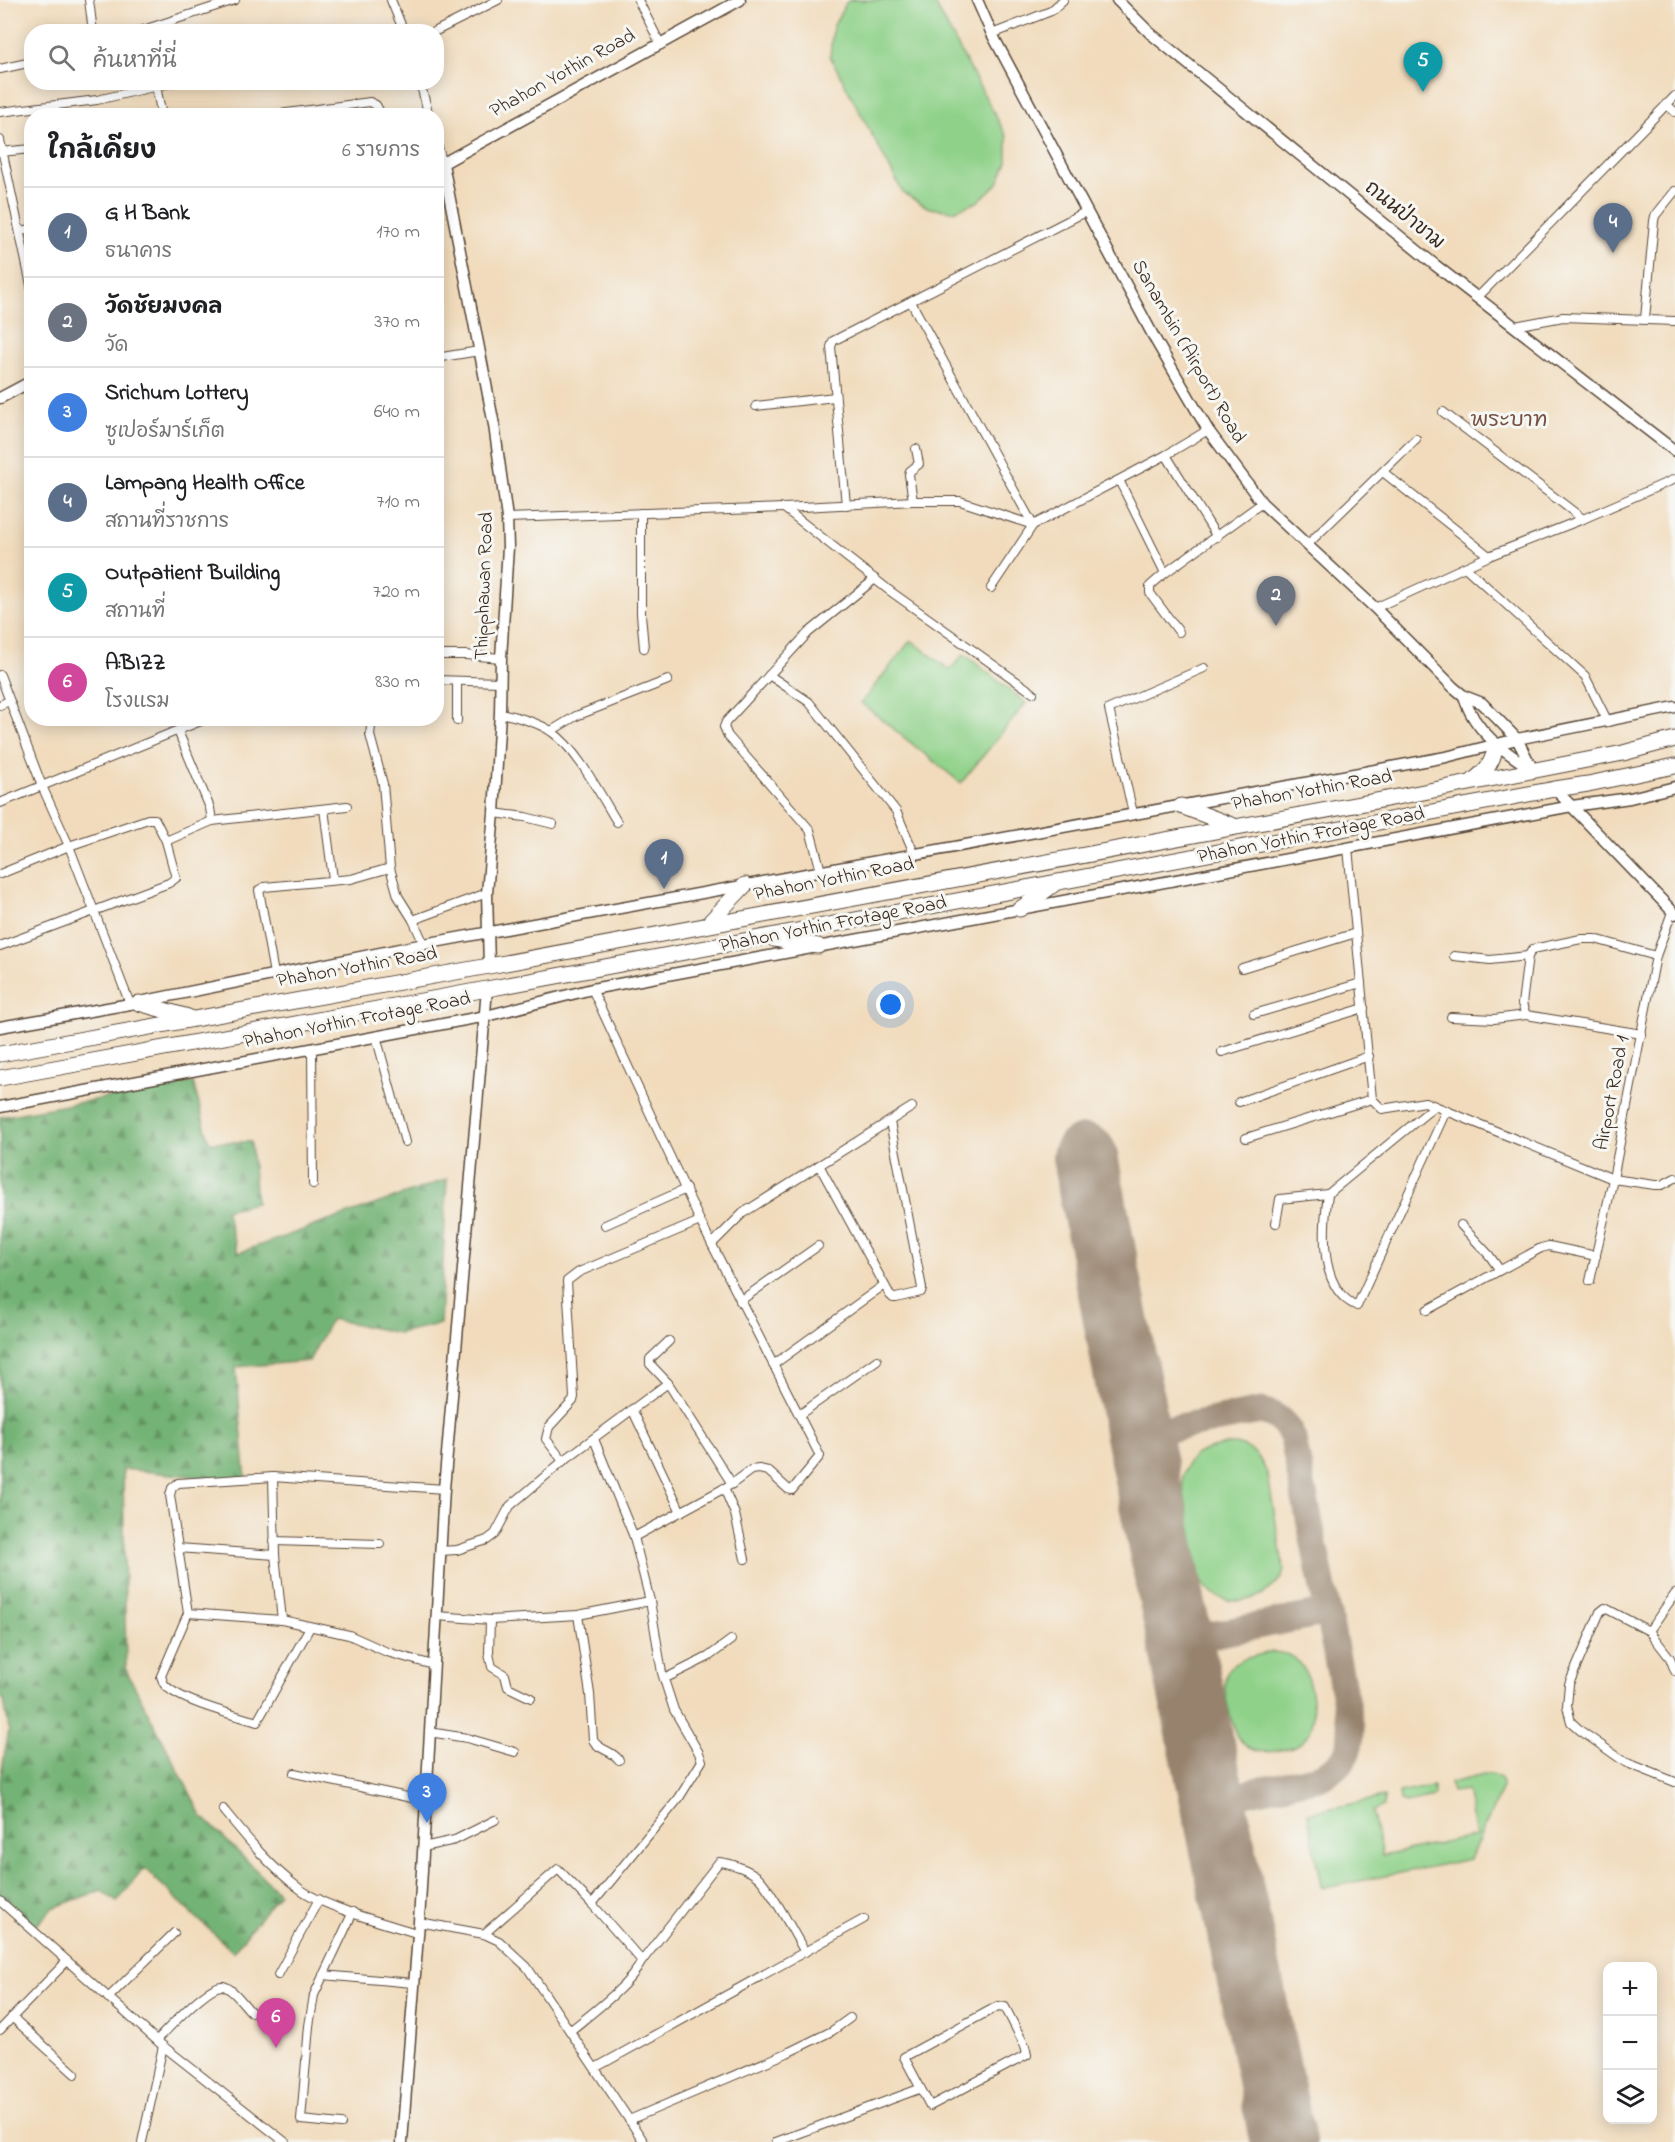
<!DOCTYPE html>
<html lang="th">
<head>
<meta charset="utf-8">
<style>
  :root { --surface:#fff; --page:#f6f6f6; --text:#202124; --muted:#757577; --line:#e0e0e0; --accent:#7c3aed }
  body { margin:0; font-family:"Indie Flower","Playpen Sans Thai",sans-serif; background:var(--page); color:var(--text) }
  .controls { position:absolute; right:18px; bottom:18px; display:grid; overflow:hidden; border-radius:12px; box-shadow:0 3px 15px #0003 }
  .controls button { width:54px; height:54px; display:grid; place-items:center; padding:0; border:0; border-bottom:2px solid var(--line); background:var(--surface); color:var(--text); font:30px sans-serif }
  .you { position:absolute; left:891px; top:1005px; width:21px; height:21px; margin:-15px; border:4px solid #fff; border-radius:50%; background:#1a73e8; box-shadow:0 0 0 9px #1a73e833 }
  .badge { display:grid; place-items:center; width:39px; height:39px; border-radius:50%; background:var(--accent); color:#fff; font-size:20px; font-weight:700 }
  .pin { position:absolute; translate:-50% -50px; filter:drop-shadow(0 2px 3px #0008) }
  .pin::after { content:''; position:absolute; top:32px; width:21px; height:18px; background:inherit; clip-path:polygon(0 0,100% 0,50% 100%) }
  .list { margin:0; padding:0; list-style:none }
  h2 { display:flex; justify-content:space-between; align-items:center; height:78px; margin:0; padding:0 24px; font-size:26px }
  h2 small { font-size:20px; font-weight:400; color:var(--muted) }
  .list li { display:grid; grid-template-columns:39px 1fr auto; gap:18px; align-items:center; box-sizing:border-box; height:90px; padding:0 24px; border-top:2px solid var(--line) }
  .list b { display:block; font-size:22px; white-space:nowrap }
  .list p { margin:0; font-size:20px; white-space:nowrap; color:var(--muted) }
  .list em { font-size:20px; font-style:normal; color:var(--muted) }
  .icon { flex:none; width:33px; height:33px; fill:none; stroke:currentColor; stroke-width:2; stroke-linecap:round; stroke-linejoin:round }
  .map { position:relative; flex:none; width:1675px; height:2142px; overflow:hidden }
  .search { position:absolute; background:var(--surface); box-shadow:0 3px 15px #0003; left:24px; top:24px; width:420px; height:66px; display:flex; align-items:center; gap:15px; box-sizing:border-box; padding:0 21px; border-radius:24px; color:var(--muted); font-size:22px }
  .panel { position:absolute; background:var(--surface); box-shadow:0 3px 15px #0003; left:24px; top:108px; width:420px; height:618px; border-radius:24px }
  .map>svg:first-child { display:block }
  .grass { fill:#8fd189; stroke:#657e54; stroke-width:1.5 }
  .forest { fill:url(#forest-firs); stroke:#576e4a; stroke-width:1.5 }
  .lines { fill:none; stroke-linecap:round; stroke-linejoin:round }
  .taxiway { stroke:#96826d; stroke-width:27 }
  .runway { stroke:#96826d; stroke-width:66 }
  .street-casing { stroke:#564536; stroke-width:10 }
  .secondary-casing { stroke:#564536; stroke-width:13 }
  .highway-casing { stroke:#564536; stroke-width:17 }
  .street { stroke:#fff; stroke-width:8 }
  .secondary { stroke:#fff; stroke-width:10 }
  .highway { stroke:#fff; stroke-width:15 }
  .labels { text-anchor:middle; dominant-baseline:central; stroke-width:6; stroke-linejoin:round; paint-order:stroke }
  .street-label { font-size:20px; fill:#3b2a1e; stroke:#f6f6f2 }
  .neighbourhood-label { font-size:21px; fill:#775043; stroke:#f6f6f2 }
</style>
</head>
<body>
<div class="map">
<svg width="1675" height="2142" viewBox="0 0 1675 2142">
  <defs>
    <pattern id="forest-firs" width="22" height="20" patternUnits="userSpaceOnUse" patternTransform="scale(1.5)"><rect width="22" height="20" fill="#73b375"/><path d="M5 1l3.5 6h-7zM16 11l3.5 6h-7z" fill="#60925f"/></pattern>
  </defs>
  <rect width="100%" height="100%" fill="#f6f6f2"/>
  <filter id="ink" filterUnits="userSpaceOnUse"><feTurbulence type="fractalNoise" baseFrequency=".0167" numOctaves="2"/><feDisplacementMap in="SourceGraphic" scale="12" xChannelSelector="R" yChannelSelector="G"/><feConvolveMatrix kernelMatrix="1 2 1 2 8 2 1 2 1" color-interpolation-filters="sRGB"/></filter>
  <filter id="wash" filterUnits="userSpaceOnUse"><feTurbulence type="fractalNoise" baseFrequency=".008" numOctaves="4" result="noise"/><feDisplacementMap in="SourceGraphic" scale="24" xChannelSelector="R" yChannelSelector="G"/><feGaussianBlur stdDeviation="1.35" result="paint"/><feColorMatrix in="noise" values="0 0 0 0 0 0 0 0 0 0 0 0 0 0 0 0 0 1.4 0 .05"/><feComposite in="paint" operator="in"/></filter>
  <g filter="url(#wash)">
    <rect width="100%" height="100%" fill="#f1dbbc"/>
    <g class="grass">
      <path d="M850 0H930L935 4 1007 137V162L998 183 977 202 953 211 929 208 903 193 830 56 833 27 846 3Z"/>
      <path d="M911 640 950 670 964 654 1026 703 961 783 861 703Z"/>
      <path d="M1229 1444C1251 1444 1261 1457 1268 1476L1284 1571C1271 1603 1219 1614 1201 1581L1183 1488V1476L1187 1464 1194 1455 1208 1449Z"/>
      <path d="M1273 1652C1283 1653 1291 1654 1298 1661 1311 1673 1318 1719 1308 1735 1302 1744 1292 1748 1281 1750 1249 1757 1238 1745 1230 1715 1217 1667 1227 1661 1273 1652Z"/>
      <path d="M1488 1774C1497 1775 1503 1778 1502 1788L1470 1859 1325 1888 1321 1887 1308 1813 1384 1797V1806L1372 1811 1382 1856 1476 1836 1467 1790 1452 1792 1450 1783Z"/>
      <path d="M1433 1786 1434 1794 1433 1797 1406 1803 1400 1801 1399 1793Z"/>
    </g>
    <path class="forest" d="M193 1082 209 1142H251L256 1203 225 1210 238 1253 447 1179 440 1324 398 1333 331 1319 309 1361 236 1367 246 1482 123 1469 126 1670 202 1816 279 1893 233 1952 144 1868 117 1902 101 1890 53 1908 36 1926 0 1894V1780L9 1730 4 1700 0 1697V1117Z"/>
    <g class="lines">
      <g class="taxiway">
        <path d="M1138 1435 1261 1411C1278 1415 1286 1423 1293 1439L1351 1728C1352 1753 1342 1767 1319 1777L1213 1800"/>
        <path d="M1180 1641 1328 1612"/>
      </g>
      <path class="runway" d="M1085 1157 1138 1435 1283 2142"/>
    </g>
  </g>
  <g filter="url(#ink)">
    <g class="lines">
      <g class="street-casing">
        <g id="street">
          <path d="M89 0 93 32"/>
          <path d="M391 0 404 32"/>
          <path d="M638 0 661 45"/>
          <path d="M137 32 235 0"/>
          <path d="M434 32 498 0"/>
          <path d="M992 34 1051 11 1063 0"/>
          <path d="M0 69 32 62"/>
          <path d="M420 82 429 116"/>
          <path d="M156 86 162 116"/>
          <path d="M1666 104 1675 112"/>
          <path d="M0 112 97 100 175 82"/>
          <path d="M264 116 370 102 376 105 382 116"/>
          <path d="M0 140 32 290"/>
          <path d="M436 141 443 164"/>
          <path d="M0 152 32 149"/>
          <path d="M20 231 32 229"/>
          <path d="M1478 297 1675 96"/>
          <path d="M911 302 1033 525 991 588"/>
          <path d="M1645 319 1654 221 1655 216 1675 191"/>
          <path d="M1515 326 1563 317 1675 321"/>
          <path d="M436 358 479 351"/>
          <path d="M756 406 835 397"/>
          <path d="M1443 412 1583 519"/>
          <path d="M1166 455 1217 537"/>
          <path d="M1383 472 1489 556"/>
          <path d="M1119 480 1165 573"/>
          <path d="M913 501 909 475 910 471 919 464 916 449"/>
          <path d="M846 505 831 347 833 341 1087 211"/>
          <path d="M784 508 890 591 1033 693"/>
          <path d="M641 513V614L644 648"/>
          <path d="M507 518 784 508 913 501H960L1033 525 1166 455 1208 430"/>
          <path d="M1307 545 1416 439"/>
          <path d="M1465 567 1585 676 1608 722"/>
          <path d="M1375 608 1489 556 1583 519 1675 479"/>
          <path d="M1179 632 1150 593V586L1165 573 1262 503"/>
          <path d="M436 655H466L501 658"/>
          <path d="M0 675 42 786 69 846 130 1004"/>
          <path d="M769 675 809 702 896 811 914 853"/>
          <path d="M436 680 500 682"/>
          <path d="M0 705 9 701"/>
          <path d="M500 713C515 716 540 723 552 732 577 749 601 796 617 822"/>
          <path d="M372 718 370 735 383 784 390 868 398 896 413 920 424 944"/>
          <path d="M457 721V681"/>
          <path d="M178 731 210 808 212 821"/>
          <path d="M551 731 576 716 668 680"/>
          <path d="M0 803 208 718"/>
          <path d="M324 809 333 879"/>
          <path d="M494 813 525 817 553 824"/>
          <path d="M1133 813 1109 709 1204 668"/>
          <path d="M166 841 212 821 347 806"/>
          <path d="M1348 848 1372 1099 1382 1109 1425 1102 1613 1179 1655 1185H1662L1675 1178"/>
          <path d="M821 871 810 830 728 736 724 727 726 722 808 633 875 579"/>
          <path d="M0 874 69 846 148 819H155L166 841 176 878 169 883 0 946"/>
          <path d="M413 920 487 893"/>
          <path d="M1454 956 1490 960 1528 956"/>
          <path d="M1242 968 1356 933"/>
          <path d="M274 974 259 890 264 887 351 879 390 868"/>
          <path d="M592 989 700 1221 820 1456 792 1490 788 1489 768 1471 759 1469 751 1470 732 1484 634 1537"/>
          <path d="M1254 1014 1361 983"/>
          <path d="M1451 1017 1494 1019 1526 1015"/>
          <path d="M1642 1034 1526 1015 1522 1004 1528 956 1533 949 1581 939H1595L1656 956"/>
          <path d="M376 1036 405 1142"/>
          <path d="M312 1048 313 1184"/>
          <path d="M1222 1052 1364 1008"/>
          <path d="M1239 1102 1369 1056"/>
          <path d="M1246 1138 1372 1099"/>
          <path d="M819 1165 890 1295 893 1298H896L921 1292 922 1288 890 1122"/>
          <path d="M1328 1194C1323 1229 1318 1289 1357 1306L1446 1111"/>
          <path d="M1276 1223 1280 1199 1328 1194 1435 1106"/>
          <path d="M605 1225 686 1189"/>
          <path d="M1461 1225 1489 1255 1499 1269"/>
          <path d="M712 1244 743 1213 912 1107"/>
          <path d="M1590 1281 1613 1179 1656 956 1672 912"/>
          <path d="M740 1301 818 1246"/>
          <path d="M1427 1310 1541 1248 1549 1246 1596 1256"/>
          <path d="M669 1341 650 1359V1364L668 1383 732 1484"/>
          <path d="M773 1365 884 1285"/>
          <path d="M632 1409 681 1512"/>
          <path d="M799 1415 877 1360"/>
          <path d="M563 1461 546 1439 549 1427 573 1401 574 1397 567 1281 579 1272 700 1221"/>
          <path d="M273 1477 275 1555 282 1620"/>
          <path d="M724 1488 735 1514 745 1559"/>
          <path d="M274 1541 380 1544"/>
          <path d="M178 1548 275 1555"/>
          <path d="M440 1551 457 1550 487 1540 495 1534 510 1506 563 1461 668 1383"/>
          <path d="M1675 1594 1649 1631 1605 1608 1600 1612 1569 1684 1567 1706 1571 1722 1581 1731 1625 1762 1675 1782"/>
          <path d="M188 1613 282 1620 349 1635 387 1652 433 1665"/>
          <path d="M578 1615 590 1694 593 1740C598 1750 612 1750 619 1760"/>
          <path d="M437 1616 490 1620 578 1615 650 1601"/>
          <path d="M490 1620 489 1654 492 1667 505 1675 508 1687 531 1698"/>
          <path d="M310 1627 257 1722C235 1715 178 1701 164 1684 163 1683 162 1678 161 1676L188 1613 170 1495 172 1488 178 1483 273 1477 444 1489"/>
          <path d="M1649 1631 1670 1658 1675 1671"/>
          <path d="M664 1679 708 1657 731 1640"/>
          <path d="M429 1732 467 1738 515 1752"/>
          <path d="M294 1773 426 1801"/>
          <path d="M223 1809C246 1837 270 1867 300 1889 326 1908 384 1923 416 1933"/>
          <path d="M423 1847 455 1840 495 1820"/>
          <path d="M0 1901 163 2046 285 2142"/>
          <path d="M592 1904 679 1798 702 1761 699 1753 674 1710 662 1673 650 1601 634 1537 594 1439"/>
          <path d="M419 1922 484 1934 499 1941 527 1967 644 2142"/>
          <path d="M484 1934 558 1869 592 1904 642 1961"/>
          <path d="M278 1975 319 1899"/>
          <path d="M323 1975 413 1983"/>
          <path d="M108 1998 174 1933"/>
          <path d="M998 2006 1005 2007 1025 2046 1027 2055 930 2106 904 2057Z"/>
          <path d="M12 2017 75 2074"/>
          <path d="M0 2030 67 1961"/>
          <path d="M570 2031C592 2013 629 1986 642 1961L719 1862C731 1863 750 1870 759 1878 774 1894 793 1932 805 1952"/>
          <path d="M157 2040C168 2029 208 1984 223 1986 233 1988 244 2005 251 2012"/>
          <path d="M595 2068 864 1919"/>
          <path d="M629 2120 787 2053 832 2031 850 2018"/>
          <path d="M341 2124 301 2120 309 2026 314 1995 353 1912"/>
          <path d="M142 2142 163 2046"/>
          <path d="M776 2142 919 2089"/>
        </g>
      </g>
      <g class="secondary-casing">
        <g id="secondary">
          <path d="M977 0 992 34 1156 341 1208 430 1262 503 1375 608 1453 687 1464 696 1482 703 1517 739 1533 770"/>
          <path d="M1117 0 1150 33 1435 265 1675 451"/>
          <path d="M443 164 494 425 507 518 508 547 501 658 500 713 494 813 487 893 489 966"/>
          <path d="M438 166 740 0"/>
          <path d="M0 398 32 381"/>
          <path d="M1464 696C1473 731 1504 751 1533 770"/>
          <path d="M1555 789 1675 914"/>
          <path d="M0 1027 130 1004 424 944 1446 757 1517 739 1675 707"/>
          <path d="M0 1107 486 1016 592 989 1572 806 1630 798 1675 787"/>
          <path d="M402 2142 419 1922 444 1489 487 989"/>
        </g>
      </g>
      <g class="highway-casing">
        <g id="highway">
          <path d="M1474 780C1488 769 1492 763 1496 746"/>
          <path d="M1181 806 1234 826"/>
          <path d="M1020 909 1053 885"/>
          <path d="M707 925 745 885"/>
          <path d="M774 939 818 946"/>
          <path d="M139 1003 188 1017"/>
          <path d="M0 1054 489 966 1408 795 1623 753 1675 739"/>
          <path d="M0 1078 487 989 1555 789 1588 784 1675 766"/>
        </g>
      </g>
      <use href="#street" class="street"/>
      <use href="#secondary" class="secondary"/>
      <use href="#highway" class="highway"/>
    </g>
  </g>
  <g class="labels">
    <g class="street-label">
      <text transform="translate(563 74) rotate(-29)">Phahon Yothin Road</text>
      <text transform="translate(1404 216) rotate(39)">ถนนป่าขาม</text>
      <text transform="translate(1188 352) rotate(60)">Sanambin (Airport) Road</text>
      <text transform="translate(485 586) rotate(-88)">Thipphawan Road</text>
      <text transform="translate(1312 791) rotate(-10)">Phahon Yothin Road</text>
      <text transform="translate(1311 836) rotate(-11)">Phahon Yothin Frotage Road</text>
      <text transform="translate(834 880) rotate(-11)">Phahon Yothin Road</text>
      <text transform="translate(833 925) rotate(-11)">Phahon Yothin Frotage Road</text>
      <text transform="translate(357 968) rotate(-10)">Phahon Yothin Road</text>
      <text transform="translate(357 1021) rotate(-11)">Phahon Yothin Frotage Road</text>
      <text transform="translate(1613 1093) rotate(-79)">Airport Road 1</text>
    </g>
    <g class="neighbourhood-label">
      <text x="1509" y="421">พระบาท</text>
    </g>
  </g>
</svg>
<div class="controls">
<button>+</button>
<button>−</button>
<button><svg class="icon" aria-label="layers" viewBox="0 0 24 24"><path d="M12 4l9 5-9 5-9-5zM3 14l9 5 9-5"/></svg></button>
</div>
<div class="you"></div>
<div class="pin badge" style="left:664px;top:889px;background:#5c6f8a">1</div>
<div class="pin badge" style="left:1276px;top:626px;background:#6b7280">2</div>
<div class="pin badge" style="left:427px;top:1823px;background:#3f7fe0">3</div>
<div class="pin badge" style="left:1613px;top:253px;background:#5c6f8a">4</div>
<div class="pin badge" style="left:1423px;top:92px;background:#0f9aa8">5</div>
<div class="pin badge" style="left:276px;top:2048px;background:#d1479c">6</div>
<div class="search"><svg class="icon" aria-label="search" viewBox="0 0 24 24"><circle cx="10" cy="10" r="6"/><path d="M15 15l6 6"/></svg>ค้นหาที่นี่</div>
<section class="panel">
<h2>ใกล้เคียง<small>6 รายการ</small></h2>
<ul class="list">
<li><span class="badge" style="background:#5c6f8a">1</span><div><b>G H Bank</b><p>ธนาคาร</p></div><em>170 m</em></li>
<li><span class="badge" style="background:#6b7280">2</span><div><b>วัดชัยมงคล</b><p>วัด</p></div><em>370 m</em></li>
<li><span class="badge" style="background:#3f7fe0">3</span><div><b>Srichum Lottery</b><p>ซูเปอร์มาร์เก็ต</p></div><em>640 m</em></li>
<li><span class="badge" style="background:#5c6f8a">4</span><div><b>Lampang Health Office</b><p>สถานที่ราชการ</p></div><em>710 m</em></li>
<li><span class="badge" style="background:#0f9aa8">5</span><div><b>Outpatient Building</b><p>สถานที่</p></div><em>720 m</em></li>
<li><span class="badge" style="background:#d1479c">6</span><div><b>A:BIZZ</b><p>โรงแรม</p></div><em>830 m</em></li>
</ul>
</section>
</div>
</body>
</html>
